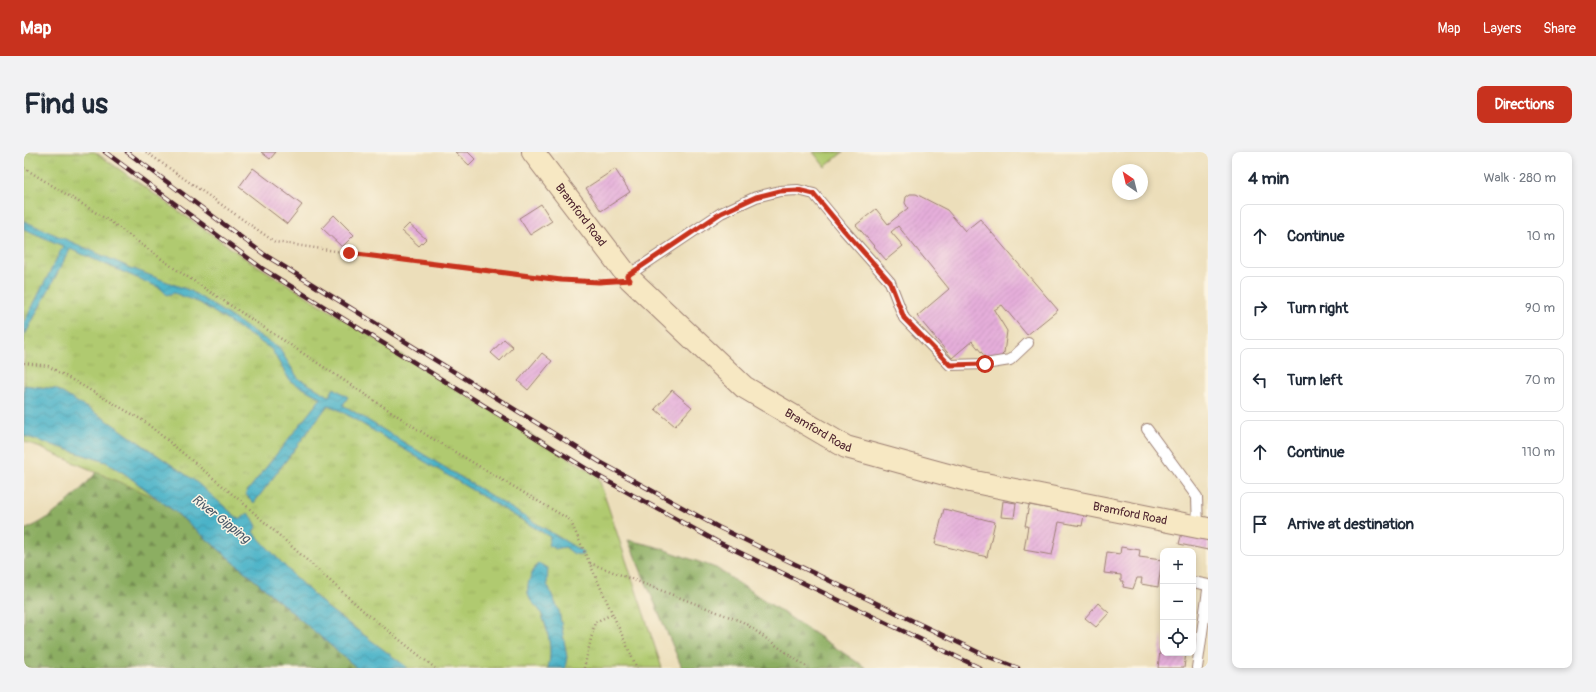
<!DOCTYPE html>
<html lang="en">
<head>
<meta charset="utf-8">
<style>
  :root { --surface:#fff; --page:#f2f2f3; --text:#1f2937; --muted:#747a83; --line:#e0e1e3; --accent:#c8321e }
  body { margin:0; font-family:Pangolin,sans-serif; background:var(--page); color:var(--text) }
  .controls { position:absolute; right:12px; bottom:12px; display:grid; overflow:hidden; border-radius:8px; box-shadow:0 2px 6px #0003 }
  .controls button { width:36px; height:36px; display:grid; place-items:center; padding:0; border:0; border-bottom:1px solid var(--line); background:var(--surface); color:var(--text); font:20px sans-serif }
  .compass { position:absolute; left:1088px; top:12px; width:36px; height:36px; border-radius:50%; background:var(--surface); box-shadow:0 2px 6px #0003; rotate:325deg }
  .stop { position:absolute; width:12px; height:12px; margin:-9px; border:3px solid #c8321e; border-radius:50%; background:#fff }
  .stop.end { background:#c8321e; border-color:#fff; box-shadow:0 1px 4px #0008 }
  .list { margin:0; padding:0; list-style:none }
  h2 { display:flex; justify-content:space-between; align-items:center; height:52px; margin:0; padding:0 16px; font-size:17px }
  h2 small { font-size:13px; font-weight:400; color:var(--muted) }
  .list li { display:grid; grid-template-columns:26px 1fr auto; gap:12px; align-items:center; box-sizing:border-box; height:64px; margin:0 8px 8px; padding:0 8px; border:1px solid var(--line); border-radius:8px }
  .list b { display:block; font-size:15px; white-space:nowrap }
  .list em { font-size:13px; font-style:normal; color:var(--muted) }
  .icon { flex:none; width:22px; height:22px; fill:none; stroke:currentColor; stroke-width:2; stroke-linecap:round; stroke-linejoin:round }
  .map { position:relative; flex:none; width:1184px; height:516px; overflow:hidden; border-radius:8px }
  header { display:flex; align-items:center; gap:24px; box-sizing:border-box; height:56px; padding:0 20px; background:var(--accent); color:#fff }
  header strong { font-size:19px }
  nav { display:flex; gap:22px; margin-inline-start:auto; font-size:14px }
  .intro { display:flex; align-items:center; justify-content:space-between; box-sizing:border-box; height:96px; padding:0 24px }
  h1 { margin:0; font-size:28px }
  .button { padding:10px 18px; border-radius:8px; background:var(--accent); color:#fff; font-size:14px; font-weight:700 }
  main { display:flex; gap:24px; padding:0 24px }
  aside { flex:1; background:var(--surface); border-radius:8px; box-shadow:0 2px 6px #0003 }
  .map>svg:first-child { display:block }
  .grass { fill:#b0ca6f; stroke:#7d744d }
  .forest { fill:url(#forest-firs); stroke:#6b6646 }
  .park { fill:url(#park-tufts); stroke:#7d744d }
  .water { fill:url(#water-waves); stroke:#4a687a }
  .building { fill:url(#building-hatch) }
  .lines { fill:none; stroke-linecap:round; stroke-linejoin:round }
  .lane-casing { stroke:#9b7e72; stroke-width:12 }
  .secondary-casing { stroke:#9b7e72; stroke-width:24 }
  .path { stroke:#9b7e72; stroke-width:2.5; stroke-dasharray:1 3; stroke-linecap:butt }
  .lane { stroke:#fff; stroke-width:10 }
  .secondary { stroke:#f7e8c3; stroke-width:22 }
  .rail-casing { stroke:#4a1f2b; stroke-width:4.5 }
  .rail { stroke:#fcf5e5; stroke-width:3; stroke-dasharray:9; stroke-linecap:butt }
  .route { stroke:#c8321e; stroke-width:5 }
  .labels { text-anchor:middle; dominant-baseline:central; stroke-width:3; stroke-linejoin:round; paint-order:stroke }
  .street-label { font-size:12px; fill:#4a1f2b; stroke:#fcf5e5 }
  .water-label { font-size:13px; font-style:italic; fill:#4a5a6a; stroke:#fcf5e5 }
</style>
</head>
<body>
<header>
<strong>Map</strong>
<nav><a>Map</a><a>Layers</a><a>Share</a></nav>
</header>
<div class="intro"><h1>Find us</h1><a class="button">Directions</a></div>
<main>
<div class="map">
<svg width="1184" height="516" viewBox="0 0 1184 516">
  <defs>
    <pattern id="forest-firs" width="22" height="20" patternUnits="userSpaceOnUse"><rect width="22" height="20" fill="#8cae62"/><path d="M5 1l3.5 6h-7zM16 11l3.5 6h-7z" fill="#748d51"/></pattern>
    <pattern id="park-tufts" width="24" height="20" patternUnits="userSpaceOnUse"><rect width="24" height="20" fill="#b0ca6f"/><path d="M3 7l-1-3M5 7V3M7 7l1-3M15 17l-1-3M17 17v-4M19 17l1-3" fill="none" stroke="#99ad60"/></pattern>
    <pattern id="water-waves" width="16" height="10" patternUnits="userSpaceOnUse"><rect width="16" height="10" fill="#49b2c8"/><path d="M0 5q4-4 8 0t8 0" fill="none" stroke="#3f90a3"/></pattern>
    <pattern id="building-hatch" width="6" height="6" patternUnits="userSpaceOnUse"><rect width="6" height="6" fill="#e5aeda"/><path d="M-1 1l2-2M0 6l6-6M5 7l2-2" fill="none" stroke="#c695bb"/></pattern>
  </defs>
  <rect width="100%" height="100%" fill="#fcf5e5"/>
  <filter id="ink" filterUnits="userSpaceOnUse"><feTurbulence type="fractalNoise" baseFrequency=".025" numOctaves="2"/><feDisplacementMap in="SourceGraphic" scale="8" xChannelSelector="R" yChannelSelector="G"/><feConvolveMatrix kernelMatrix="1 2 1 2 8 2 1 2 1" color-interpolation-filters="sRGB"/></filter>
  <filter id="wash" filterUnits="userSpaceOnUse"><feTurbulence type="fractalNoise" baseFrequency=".012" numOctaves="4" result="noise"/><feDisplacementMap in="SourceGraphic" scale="16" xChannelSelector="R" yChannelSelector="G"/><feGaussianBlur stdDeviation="0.9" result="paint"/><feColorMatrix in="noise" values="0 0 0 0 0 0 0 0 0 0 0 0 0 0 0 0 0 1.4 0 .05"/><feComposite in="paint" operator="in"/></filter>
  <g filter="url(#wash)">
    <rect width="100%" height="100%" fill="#ecdeba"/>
    <path class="grass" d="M789 0H819L801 15Z"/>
    <g class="forest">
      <path d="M82 310 101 322 150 359 333 516H0V378C34 365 58 336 82 310Z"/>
      <path d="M604 388 630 394 692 416 842 516H658Z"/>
    </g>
    <path class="park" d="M0 0H71L221 106 574 324 638 516H350L186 369 0 289Z"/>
    <g class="water">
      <path d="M0 69 107 116 167 139 255 196 274 226 305 244 310 236 324 245 319 253 559 400V403L550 402 541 395 531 397 524 393 526 385 315 258 304 253 230 351 221 342 297 246 266 229 247 197 176 151 150 141 143 143 136 136 46 97 0 185V171L39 94 0 77Z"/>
      <path d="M0 233 32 237 84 269 171 329 216 368 224 361 228 365 233 374 229 380 272 426 304 456 384 516H333L150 359 101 322 82 310 0 284Z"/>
      <path d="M514 411 524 416 523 432 535 459 543 505 541 516H524C529 498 524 478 517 461 515 456 510 453 507 449 499 436 507 422 514 411Z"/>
    </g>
    <g id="blocks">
      <g class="building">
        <path d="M237 0H252L246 7Z"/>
        <path d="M431 0H444L451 7 445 13Z"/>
        <path d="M229 16 278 53 263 72 215 35Z"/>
        <path d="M591 17 606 40 577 59 562 36Z"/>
        <path d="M886 42H892L923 58 941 79 956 67 1034 158 1003 183 978 153 970 158 983 179 980 201 973 208 963 207 948 189 928 206 893 164 925 137 874 74 867 80 879 94 862 108 832 73 852 57 864 72 884 56 881 51 882 45Z"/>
        <path d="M517 52 528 69 506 83 495 66Z"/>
        <path d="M310 63 330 83 318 95 298 76Z"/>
        <path d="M385 72 402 87 395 94 378 79Z"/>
        <path d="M480 187 489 195 476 209 467 201Z"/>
        <path d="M518 201 528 209 504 238 494 229Z"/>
        <path d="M648 238 668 255 651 274 631 257Z"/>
        <path d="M979 349 992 351 990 366 977 365Z"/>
        <path d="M1005 353 1060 363 1058 374 1035 370 1028 403 1000 398 1004 374H1001Z"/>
        <path d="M920 357 971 370 963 405 911 392Z"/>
        <path d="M1158 381 1184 387V398L1155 392Z"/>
        <path d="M1097 395 1116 398 1115 405 1138 408 1134 435 1117 432 1118 426H1113L1109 437 1099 435 1100 429H1097V423L1080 421 1083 400 1096 402Z"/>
        <path d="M1074 451 1085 461 1072 475 1061 466Z"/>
        <path d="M1138 482 1139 501H1162L1160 516H1134Z"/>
      </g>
    </g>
  </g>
  <g filter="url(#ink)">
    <use href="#blocks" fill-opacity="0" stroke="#9b7e72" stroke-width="1"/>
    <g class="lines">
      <g class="lane-casing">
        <g id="lane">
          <path d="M603 124 697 61 732 45 756 39 774 38 790 42 819 77 866 130 880 166 926 213 961 212 986 208 1004 191"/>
          <path d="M1123 277 1173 345 1174 376"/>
          <path d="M1169 430 1184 433"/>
          <path d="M1173 516 1184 438"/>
        </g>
      </g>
      <g class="secondary-casing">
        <g id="secondary">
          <path id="s1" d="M509 0 606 127 720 235 822 295 946 329 1184 377"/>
        </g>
      </g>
      <g class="path">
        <path d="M122 0 251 90 325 101 537 128 583 129"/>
        <path d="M0 16 87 70 150 116 404 284 546 368 613 516"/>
        <path d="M0 211 24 214 120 269 218 350 342 461 411 516"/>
        <path d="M566 411 719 470 784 516"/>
        <path d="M560 516 571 470 589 462"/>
      </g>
      <use href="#lane" class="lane"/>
      <use href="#secondary" class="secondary"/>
      <g class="rail-casing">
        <g id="rail">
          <path d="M81 0 239 117 574 324 692 389 956 516"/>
          <path d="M103 0 241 103 576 310 694 375 960 503 994 516"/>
        </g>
      </g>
      <use href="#rail" class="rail"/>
    </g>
  </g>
  <g class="lines" filter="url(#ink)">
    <path class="route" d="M325 101 537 128 575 130 606 128 603 124 697 61 732 45 756 39 774 38 790 42 819 77 866 130 880 166 926 213 961 212"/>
  </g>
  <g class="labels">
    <g class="street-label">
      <text stroke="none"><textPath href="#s1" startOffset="79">Bramford Road</textPath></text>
      <text stroke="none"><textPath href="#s1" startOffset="403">Bramford Road</textPath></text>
      <text stroke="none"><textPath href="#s1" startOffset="727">Bramford Road</textPath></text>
    </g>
    <g class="water-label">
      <text transform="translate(197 367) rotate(38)">River Gipping</text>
    </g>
  </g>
</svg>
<div class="controls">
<button>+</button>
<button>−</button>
<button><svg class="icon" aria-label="locate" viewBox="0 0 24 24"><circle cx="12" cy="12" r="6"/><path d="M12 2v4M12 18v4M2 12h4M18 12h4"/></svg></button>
</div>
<svg class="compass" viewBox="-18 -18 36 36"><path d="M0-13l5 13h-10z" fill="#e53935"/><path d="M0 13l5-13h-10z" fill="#747a83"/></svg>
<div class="stop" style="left:961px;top:212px"></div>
<div class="stop end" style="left:325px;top:101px"></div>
</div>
<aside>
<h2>4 min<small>Walk · 280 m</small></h2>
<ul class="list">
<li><svg class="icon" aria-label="ahead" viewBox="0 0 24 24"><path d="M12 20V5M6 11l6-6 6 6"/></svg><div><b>Continue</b></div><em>10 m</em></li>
<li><svg class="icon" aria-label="right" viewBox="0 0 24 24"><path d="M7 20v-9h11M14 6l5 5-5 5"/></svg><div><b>Turn right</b></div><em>90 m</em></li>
<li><svg class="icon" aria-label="left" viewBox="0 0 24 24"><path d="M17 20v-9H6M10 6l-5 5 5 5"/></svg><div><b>Turn left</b></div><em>70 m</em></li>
<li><svg class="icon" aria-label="ahead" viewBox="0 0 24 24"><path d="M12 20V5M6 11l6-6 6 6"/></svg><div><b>Continue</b></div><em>110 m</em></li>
<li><svg class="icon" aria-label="arrive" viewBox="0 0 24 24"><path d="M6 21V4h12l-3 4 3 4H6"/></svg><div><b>Arrive at destination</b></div></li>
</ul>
</aside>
</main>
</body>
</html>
